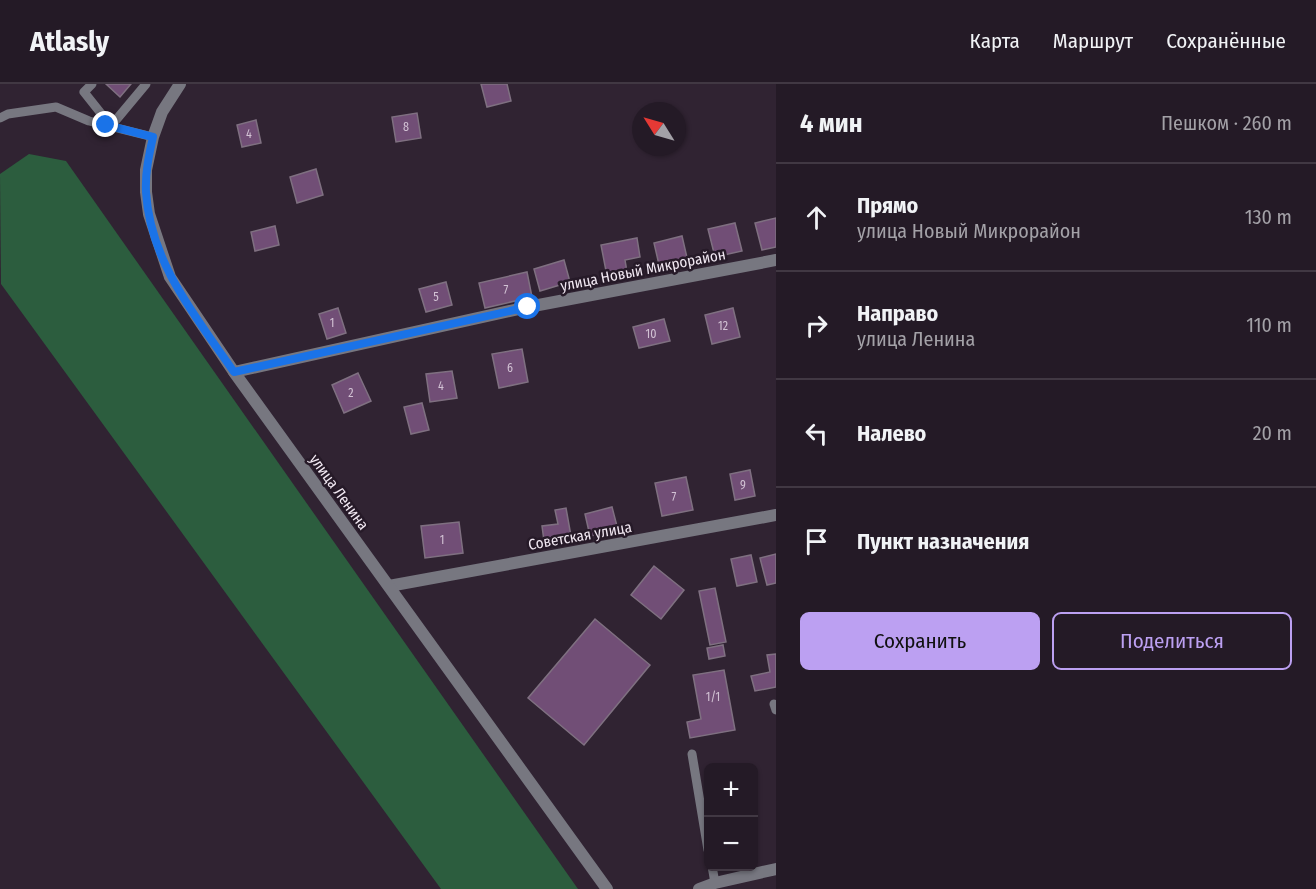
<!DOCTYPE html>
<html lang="ru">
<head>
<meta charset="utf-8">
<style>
  :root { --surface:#241a26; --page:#2c232e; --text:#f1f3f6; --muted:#a3a1a7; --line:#413843; --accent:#bca0f2 }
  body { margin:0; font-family:"Fira Sans Condensed",sans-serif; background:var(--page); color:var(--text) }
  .controls { position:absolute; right:18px; bottom:18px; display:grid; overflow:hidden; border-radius:9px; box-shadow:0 2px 4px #0004 }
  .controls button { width:54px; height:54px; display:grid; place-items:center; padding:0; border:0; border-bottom:2px solid var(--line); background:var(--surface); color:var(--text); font:30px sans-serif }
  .compass { position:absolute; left:632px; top:18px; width:54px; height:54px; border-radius:50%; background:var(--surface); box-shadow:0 2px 4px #0004; rotate:307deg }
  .stop { position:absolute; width:18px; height:18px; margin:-14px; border:4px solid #1a73e8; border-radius:50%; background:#fff }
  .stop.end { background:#1a73e8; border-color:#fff; box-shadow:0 2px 6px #0008 }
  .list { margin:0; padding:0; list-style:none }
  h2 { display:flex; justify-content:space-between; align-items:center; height:78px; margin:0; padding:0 24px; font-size:26px }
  h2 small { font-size:20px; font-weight:400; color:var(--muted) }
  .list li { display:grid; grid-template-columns:39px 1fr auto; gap:18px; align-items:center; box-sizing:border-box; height:108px; padding:0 24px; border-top:2px solid var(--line) }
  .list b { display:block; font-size:22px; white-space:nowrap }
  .list p { margin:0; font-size:20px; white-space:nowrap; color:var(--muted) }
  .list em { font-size:20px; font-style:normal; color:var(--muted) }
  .actions { display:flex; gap:12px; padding:18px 24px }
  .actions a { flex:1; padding:14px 0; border:2px solid var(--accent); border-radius:9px; text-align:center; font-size:21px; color:var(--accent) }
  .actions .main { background:var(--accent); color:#111 }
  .icon { flex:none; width:33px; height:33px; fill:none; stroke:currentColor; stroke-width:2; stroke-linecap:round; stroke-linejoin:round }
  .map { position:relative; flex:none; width:776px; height:805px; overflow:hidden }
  header { display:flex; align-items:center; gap:36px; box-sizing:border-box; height:84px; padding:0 30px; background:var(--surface); border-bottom:2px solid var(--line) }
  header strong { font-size:28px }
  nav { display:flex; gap:33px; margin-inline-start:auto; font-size:21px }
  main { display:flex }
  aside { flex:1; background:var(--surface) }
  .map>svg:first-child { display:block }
  .forest { fill:#2c5d3e }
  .building { fill:#714e76; stroke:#7f7081; stroke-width:1.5 }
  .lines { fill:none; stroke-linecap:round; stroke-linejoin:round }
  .service { stroke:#777780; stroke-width:9 }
  .minor { stroke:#777780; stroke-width:12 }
  .tertiary { stroke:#777780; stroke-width:12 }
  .route { stroke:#1a73e8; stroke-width:8 }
  .labels { text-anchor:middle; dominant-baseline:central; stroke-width:5; stroke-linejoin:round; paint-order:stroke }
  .number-label { font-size:12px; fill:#d2c2d4 }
  .street-label { font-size:15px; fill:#f2e9f3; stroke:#261a28 }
</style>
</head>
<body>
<header>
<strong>Atlasly</strong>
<nav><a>Карта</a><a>Маршрут</a><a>Сохранённые</a></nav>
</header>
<main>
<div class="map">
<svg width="776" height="805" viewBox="0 0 776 805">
  <rect width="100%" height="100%" fill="#302332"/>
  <path class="forest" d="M29 70 66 77 578 805H441L1 200 0 90Z"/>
  <g class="building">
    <path d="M106 0H131L120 13Z"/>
    <path d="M481 0H507L511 17 487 23Z"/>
    <path d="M417 29 421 54 396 58 392 33Z"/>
    <path d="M256 36 261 59 242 63 237 41Z"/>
    <path d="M316 85 323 111 297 119 290 93Z"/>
    <path d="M776 134V163L762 166 755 139Z"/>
    <path d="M735 139 742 167 715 173 708 145Z"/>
    <path d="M275 142 279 161 255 167 251 148Z"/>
    <path d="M682 152 688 178 660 185 654 159Z"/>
    <path d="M637 154 640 173 625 176 627 188 607 192 601 161Z"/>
    <path d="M564 176 570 198 540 207 534 185Z"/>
    <path d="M527 188 532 213 485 224 479 199Z"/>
    <path d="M446 198 452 221 426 228 419 205Z"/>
    <path d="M338 224 346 249 327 255 319 230Z"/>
    <path d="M733 224 740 253 712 260 705 231Z"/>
    <path d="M664 235 670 257 639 264 633 243Z"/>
    <path d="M522 265 528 298 499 304 492 270Z"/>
    <path d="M452 287 457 314 430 318 426 290Z"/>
    <path d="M358 289 371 317 344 329 332 301Z"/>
    <path d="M422 319 429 346 411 350 404 323Z"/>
    <path d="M750 386 755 412 735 416 730 390Z"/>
    <path d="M686 393 693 426 662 432 655 399Z"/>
    <path d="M612 423 618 446 590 452 585 430Z"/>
    <path d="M566 424 571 452 544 457 542 442 558 440 555 426Z"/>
    <path d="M459 438 463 469 425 474 421 442Z"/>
    <path d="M776 470V499L767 501 760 474Z"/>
    <path d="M751 471 757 498 737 502 731 475Z"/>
    <path d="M654 482 684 506 661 535 631 511Z"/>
    <path d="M715 504 726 558 710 561 699 507Z"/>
    <path d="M595 535 650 581 584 661 528 614Z"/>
    <path d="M723 561 725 572 709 575 707 564Z"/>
    <path d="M776 570V603L755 607 751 592 770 588 767 571Z"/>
    <path d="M724 586 735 646 690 654 687 638 701 635 693 591Z"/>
  </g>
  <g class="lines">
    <g class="service">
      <path d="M92 0 84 8 111 42 146 0"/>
      <path d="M0 34 8 30 56 23 89 37 153 53"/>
      <path d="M774 620 776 626"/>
      <path d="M692 670 708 766"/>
      <path d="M712 782 715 799"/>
    </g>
    <g class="minor">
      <path d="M234 288 528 223 776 176"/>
      <path d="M389 502 776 431"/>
      <path d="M699 805 715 799 776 785"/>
    </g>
    <path class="tertiary" d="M180 0 162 28 153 53 146 86V108L149 130 170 193 234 288 607 805"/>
  </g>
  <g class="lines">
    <path class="route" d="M106 41 153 53C149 71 145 89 146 108 150 178 196 233 234 288L528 223"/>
  </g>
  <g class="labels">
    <g class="number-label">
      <text x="406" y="43">8</text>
      <text x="249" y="50">4</text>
      <text x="506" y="206">7</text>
      <text x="436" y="213">5</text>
      <text x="332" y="239">1</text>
      <text x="723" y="242">12</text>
      <text x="651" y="250">10</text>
      <text x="510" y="284">6</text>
      <text x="441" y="302">4</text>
      <text x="351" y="309">2</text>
      <text x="743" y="401">9</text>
      <text x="674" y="413">7</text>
      <text x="442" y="456">1</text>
      <text x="713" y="613">1/1</text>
    </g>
    <g class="street-label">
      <text transform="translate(643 186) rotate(-11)">улица Новый Микрорайон</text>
      <text transform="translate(339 408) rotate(54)">улица Ленина</text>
      <text transform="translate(580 452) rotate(-10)">Советская улица</text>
    </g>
  </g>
</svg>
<div class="controls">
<button>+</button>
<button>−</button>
</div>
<svg class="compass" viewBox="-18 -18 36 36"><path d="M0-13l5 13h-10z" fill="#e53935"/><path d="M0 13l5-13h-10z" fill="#a3a1a7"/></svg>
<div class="stop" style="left:528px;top:223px"></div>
<div class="stop end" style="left:106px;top:41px"></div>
</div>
<aside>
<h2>4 мин<small>Пешком · 260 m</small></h2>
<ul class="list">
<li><svg class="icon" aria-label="ahead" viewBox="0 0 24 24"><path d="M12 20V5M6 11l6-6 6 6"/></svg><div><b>Прямо</b><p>улица Новый Микрорайон</p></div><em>130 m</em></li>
<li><svg class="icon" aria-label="right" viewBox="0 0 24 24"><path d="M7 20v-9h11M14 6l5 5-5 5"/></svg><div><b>Направо</b><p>улица Ленина</p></div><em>110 m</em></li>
<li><svg class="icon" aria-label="left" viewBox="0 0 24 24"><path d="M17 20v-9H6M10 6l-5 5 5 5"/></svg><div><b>Налево</b></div><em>20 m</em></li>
<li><svg class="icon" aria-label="arrive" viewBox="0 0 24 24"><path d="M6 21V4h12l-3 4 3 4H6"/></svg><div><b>Пункт назначения</b></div></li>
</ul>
<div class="actions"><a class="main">Сохранить</a><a>Поделиться</a></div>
</aside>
</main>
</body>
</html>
